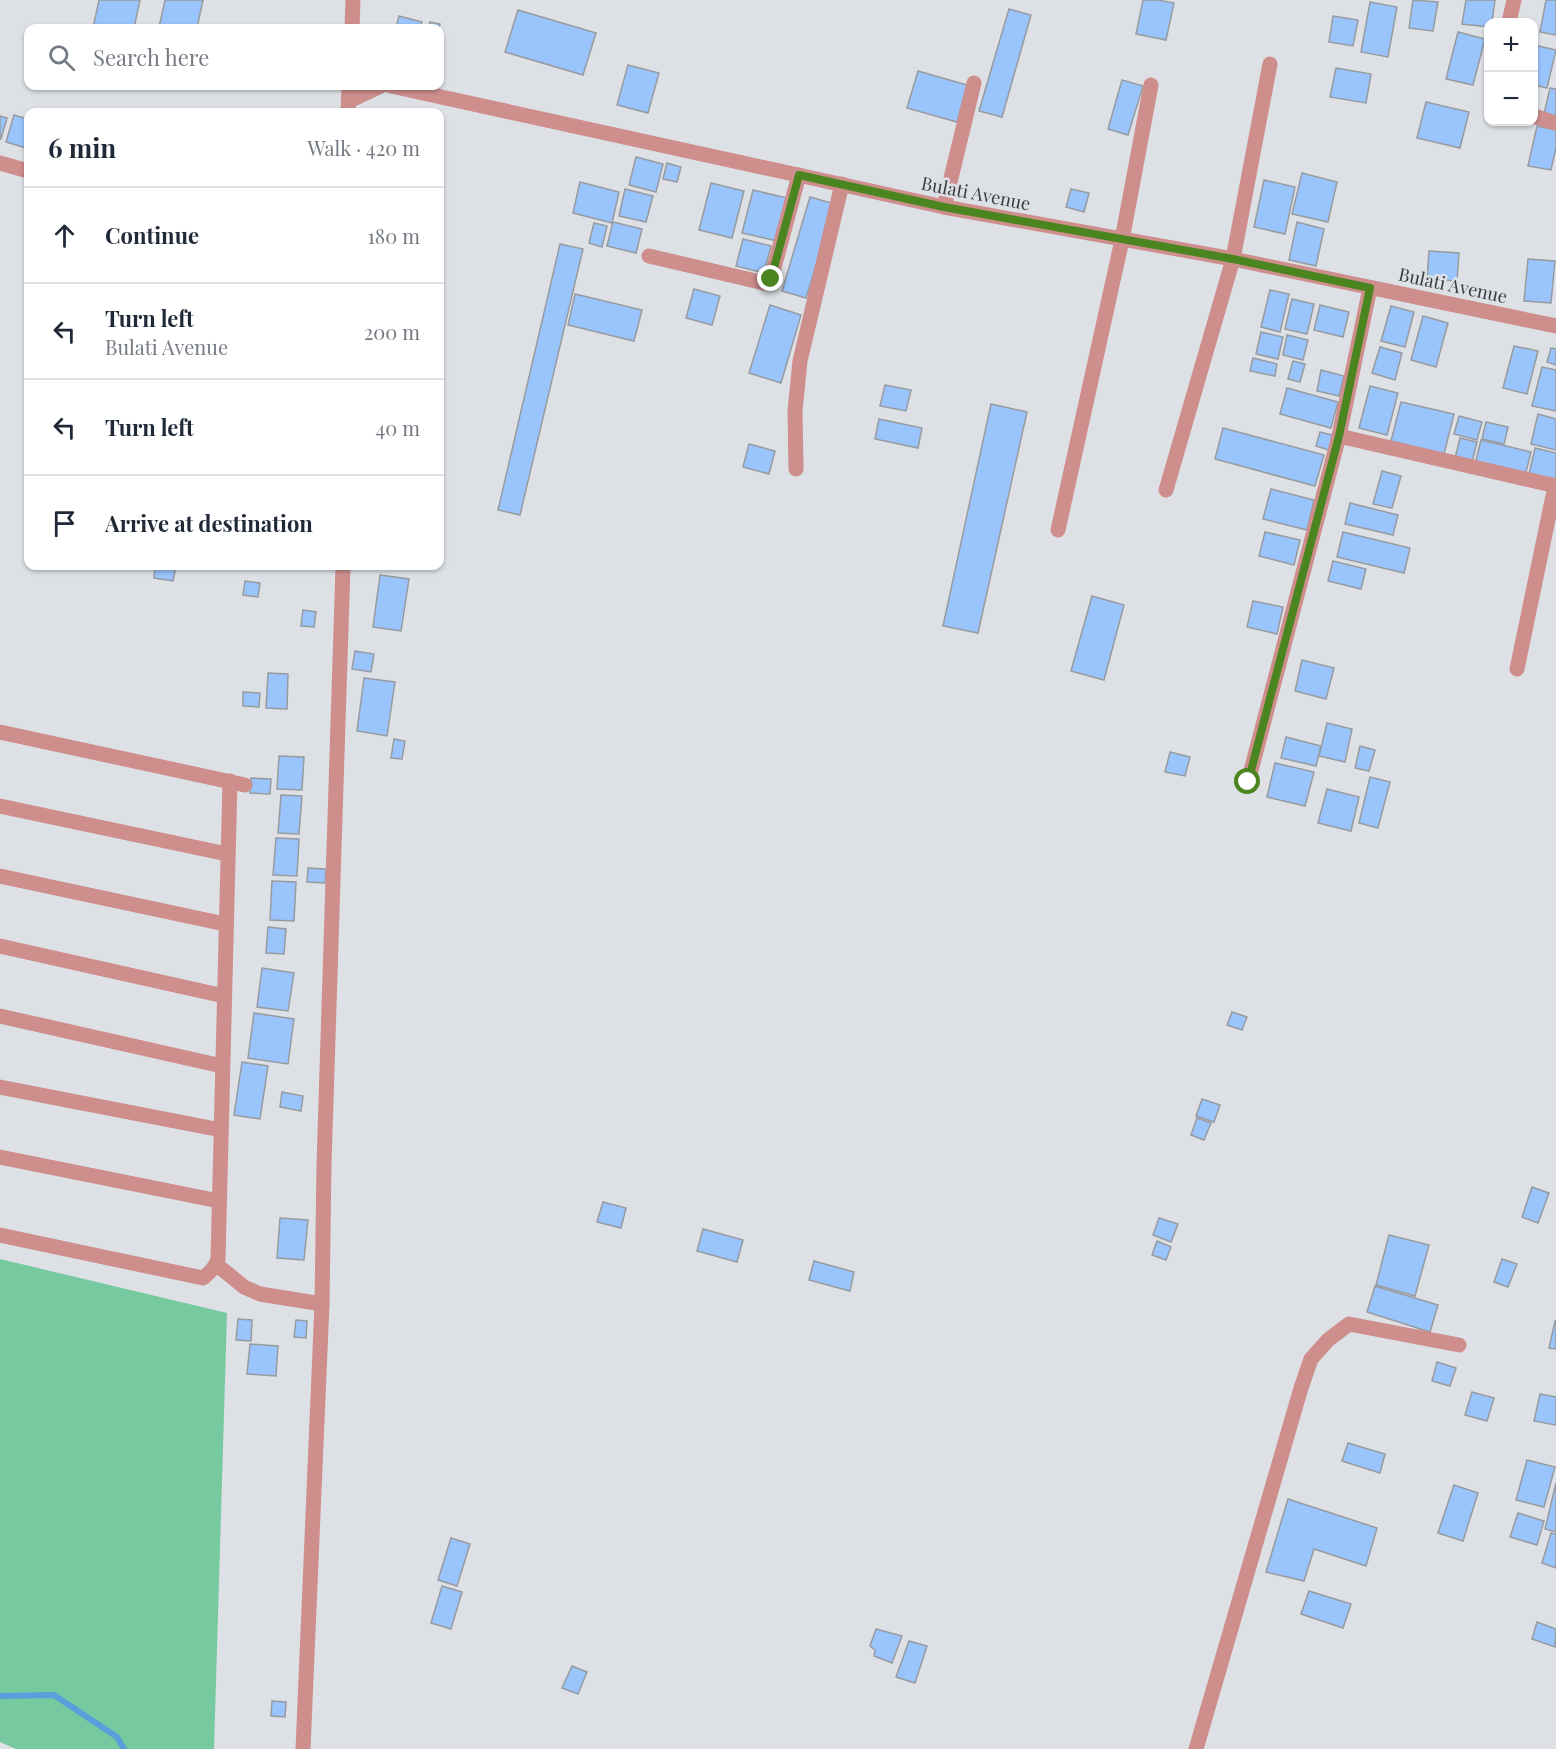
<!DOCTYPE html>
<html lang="en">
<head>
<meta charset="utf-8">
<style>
  :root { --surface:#fff; --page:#f6f6f7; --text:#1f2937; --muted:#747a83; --line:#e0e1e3 }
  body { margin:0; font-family:"Playfair Display",serif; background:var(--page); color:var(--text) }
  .controls { position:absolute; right:18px; top:18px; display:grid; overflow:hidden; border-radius:12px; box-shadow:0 2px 4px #0004 }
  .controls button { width:54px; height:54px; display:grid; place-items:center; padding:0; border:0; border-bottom:2px solid var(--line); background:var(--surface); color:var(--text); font:30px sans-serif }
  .stop { position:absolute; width:18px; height:18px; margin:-14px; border:4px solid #4b8520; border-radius:50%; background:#fff }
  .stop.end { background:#4b8520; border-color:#fff; box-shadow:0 2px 6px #0008 }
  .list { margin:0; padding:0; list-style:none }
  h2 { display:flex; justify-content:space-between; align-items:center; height:78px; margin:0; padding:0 24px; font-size:26px }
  h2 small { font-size:20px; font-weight:400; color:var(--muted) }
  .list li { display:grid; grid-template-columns:39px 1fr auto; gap:18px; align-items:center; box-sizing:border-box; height:96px; padding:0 24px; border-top:2px solid var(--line) }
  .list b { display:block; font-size:22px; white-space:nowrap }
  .list p { margin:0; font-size:20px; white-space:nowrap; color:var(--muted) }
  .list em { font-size:20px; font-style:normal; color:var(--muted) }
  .icon { flex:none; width:33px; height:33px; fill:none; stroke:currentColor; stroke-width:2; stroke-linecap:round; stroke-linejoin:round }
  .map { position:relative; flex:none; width:1556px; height:1749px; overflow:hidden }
  .search { position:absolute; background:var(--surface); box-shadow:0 2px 4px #0004; left:24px; top:24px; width:420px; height:66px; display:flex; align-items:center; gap:15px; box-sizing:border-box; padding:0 21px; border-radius:12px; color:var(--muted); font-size:22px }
  .panel { position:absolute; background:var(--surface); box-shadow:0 2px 4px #0004; left:24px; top:108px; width:420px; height:462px; border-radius:12px }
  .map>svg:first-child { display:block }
  .green { fill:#77c9a0 }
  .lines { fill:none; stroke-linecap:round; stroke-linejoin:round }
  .stream { stroke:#5a9fdb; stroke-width:6 }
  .building { fill:#99c4fc; stroke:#979ba0; stroke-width:1.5 }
  .minor { stroke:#ce8e8c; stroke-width:15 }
  .route { stroke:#4b8520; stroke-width:8 }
  .labels { text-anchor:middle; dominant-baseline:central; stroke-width:5; stroke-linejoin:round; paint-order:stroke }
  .street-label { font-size:18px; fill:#393b3d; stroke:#dde1e6 }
</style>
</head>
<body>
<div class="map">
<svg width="1556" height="1749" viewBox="0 0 1556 1749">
  <rect width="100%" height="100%" fill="#dde1e6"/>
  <path class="green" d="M0 1259 227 1313 214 1749H16L0 1742Z"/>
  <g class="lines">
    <path class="stream" d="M0 1696 54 1695 117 1737 124 1749"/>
  </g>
  <g class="building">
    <path d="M99 0H140L134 28H93Z"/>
    <path d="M165 0H203L197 28 159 27Z"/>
    <path d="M1143 0H1158L1174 3 1166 40 1136 34Z"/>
    <path d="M1413 0 1438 2 1433 31 1409 28Z"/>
    <path d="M1466 0H1495L1492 22H1488V27L1462 24Z"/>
    <path d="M1546 0H1556V35L1540 32Z"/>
    <path d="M1370 2 1397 7 1388 57 1361 52Z"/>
    <path d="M1009 9 1031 15 1002 117 979 111Z"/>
    <path d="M518 10 596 33 583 75 505 52Z"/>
    <path d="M399 16 422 22 420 28H396Z"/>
    <path d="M1333 16 1358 20 1353 46 1329 42Z"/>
    <path d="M430 22 440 24 439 28H428Z"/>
    <path d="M1458 32 1485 39 1473 85 1446 79Z"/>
    <path d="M1534 45 1556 50 1547 88 1534 85Z"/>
    <path d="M628 65 659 73 648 113 617 105Z"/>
    <path d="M1336 68 1371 74 1366 103 1330 97Z"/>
    <path d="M918 71 967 85 957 122 907 108Z"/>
    <path d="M1122 80 1143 86 1128 135 1108 129Z"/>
    <path d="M1550 88 1556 89V121L1543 118Z"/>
    <path d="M1426 102 1469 112 1460 148 1417 138Z"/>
    <path d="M14 115 28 119V139L26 148 6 142Z"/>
    <path d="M0 116 7 118 1 139H0Z"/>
    <path d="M1537 126 1556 130V148L1551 170 1528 166Z"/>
    <path d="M636 157 663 164 656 192 629 185Z"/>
    <path d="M667 163 681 167 677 182 663 179Z"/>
    <path d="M1302 173 1337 182 1328 222 1292 214Z"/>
    <path d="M1264 180 1295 187 1285 234 1254 227Z"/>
    <path d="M580 182 619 192 612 223 573 213Z"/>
    <path d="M711 183 744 191 732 238 699 230Z"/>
    <path d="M625 189 653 196 646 222 619 216Z"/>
    <path d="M1071 189 1089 193 1084 212 1066 207Z"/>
    <path d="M753 190 787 198 777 241 742 233Z"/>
    <path d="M810 197 835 204 806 298 782 291Z"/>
    <path d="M613 222 642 229 636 253 607 246Z"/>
    <path d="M1297 222 1324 229 1316 266 1289 260Z"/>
    <path d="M594 223 607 226 602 247 589 243Z"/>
    <path d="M743 239 771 246 764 273 736 266Z"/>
    <path d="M560 244 583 249 520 515 498 510Z"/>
    <path d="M1429 251 1459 253 1457 281 1427 279Z"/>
    <path d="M1528 259 1555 261 1551 303 1524 301Z"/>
    <path d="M694 289 720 296 712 325 686 318Z"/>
    <path d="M1270 290 1289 294 1280 332 1261 327Z"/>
    <path d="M575 294 642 310 634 341 568 325Z"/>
    <path d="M1292 299 1314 304 1307 334 1285 329Z"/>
    <path d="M770 305 801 315 781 383 749 373Z"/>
    <path d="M1320 305 1349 312 1343 337 1314 330Z"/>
    <path d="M1391 306 1414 312 1405 347 1381 341Z"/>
    <path d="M1423 316 1448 323 1436 367 1411 360Z"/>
    <path d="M1261 332 1283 337 1278 359 1256 354Z"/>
    <path d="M1287 335 1308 340 1303 360 1283 355Z"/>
    <path d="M1514 346 1538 351 1527 394 1503 388Z"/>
    <path d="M1380 347 1402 353 1395 380 1372 373Z"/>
    <path d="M1551 348 1556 349V365L1547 362Z"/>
    <path d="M1253 358 1277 364 1275 376 1250 371Z"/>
    <path d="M1293 361 1305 364 1300 382 1288 379Z"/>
    <path d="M1542 367 1556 370V411L1532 406Z"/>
    <path d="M1321 370 1344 376 1339 396 1317 391Z"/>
    <path d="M885 385 911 390 906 411 880 406Z"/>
    <path d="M1370 386 1398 393 1387 435 1359 428Z"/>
    <path d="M1287 388 1338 402 1331 428 1280 414Z"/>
    <path d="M1401 402 1454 414 1444 454 1391 441Z"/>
    <path d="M991 404 1027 412 978 633 943 626Z"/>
    <path d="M1538 414 1556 419V450L1531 444Z"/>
    <path d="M1459 416 1482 422 1477 440 1454 434Z"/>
    <path d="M879 419 922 428 918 448 875 439Z"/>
    <path d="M1486 422 1508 427 1504 444 1482 439Z"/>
    <path d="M1223 428 1324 455 1315 486 1215 459Z"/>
    <path d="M1320 432 1336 436 1332 451 1316 446Z"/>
    <path d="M1460 438 1477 442 1472 462 1455 458Z"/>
    <path d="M1481 440 1531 452 1525 476 1475 464Z"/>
    <path d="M749 444 775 451 769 474 743 467Z"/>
    <path d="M1535 448 1556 453V480L1529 474Z"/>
    <path d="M1382 471 1401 476 1392 508 1373 504Z"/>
    <path d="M1271 489 1314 500 1307 530 1263 519Z"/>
    <path d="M1350 503 1398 515 1393 535 1345 524Z"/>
    <path d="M1265 532 1300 540 1294 565 1259 556Z"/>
    <path d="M1343 532 1410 548 1404 573 1337 557Z"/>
    <path d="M1333 561 1366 569 1361 589 1328 581Z"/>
    <path d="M155 566H176L173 581 154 578Z"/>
    <path d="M380 575 409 579 401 631 373 627Z"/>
    <path d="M245 581 260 583 258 597 243 595Z"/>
    <path d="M1092 596 1124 605 1104 680 1071 671Z"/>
    <path d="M1253 601 1283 607 1277 634 1247 627Z"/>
    <path d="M303 610 316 612 314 627 301 626Z"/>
    <path d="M355 651 374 654 371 672 352 669Z"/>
    <path d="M1302 660 1334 668 1326 699 1295 691Z"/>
    <path d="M268 673 288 674 287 709 266 708Z"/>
    <path d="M364 678 395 682 387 736 357 731Z"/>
    <path d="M243 692 260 693 259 707 243 706Z"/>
    <path d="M1327 723 1352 729 1345 762 1319 756Z"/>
    <path d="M1286 737 1321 746 1316 766 1281 758Z"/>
    <path d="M394 739 405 741 402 759 391 758Z"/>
    <path d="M1360 746 1375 750 1369 771 1355 768Z"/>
    <path d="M1170 752 1190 757 1185 776 1165 772Z"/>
    <path d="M279 756 304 757 302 790 277 789Z"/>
    <path d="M1275 763 1314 772 1305 806 1267 797Z"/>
    <path d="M1370 777 1390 782 1378 828 1359 823Z"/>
    <path d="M251 778 271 779 270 794 250 793Z"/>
    <path d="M1327 789 1359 797 1351 831 1318 823Z"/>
    <path d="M281 795 302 796 299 834 278 833Z"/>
    <path d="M276 838 299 839 297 876 273 875Z"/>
    <path d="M308 868 326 869 325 883 307 882Z"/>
    <path d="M272 881 296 882 294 921 270 920Z"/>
    <path d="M268 927 286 929 284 954 266 953Z"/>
    <path d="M262 968 294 973 288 1011 257 1007Z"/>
    <path d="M1232 1012 1247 1017 1242 1030 1227 1025Z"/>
    <path d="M254 1013 294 1019 288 1064 248 1058Z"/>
    <path d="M242 1062 268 1066 260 1119 234 1115Z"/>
    <path d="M282 1092 303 1096 301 1111 280 1107Z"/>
    <path d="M1202 1099 1220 1105 1214 1122 1196 1116Z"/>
    <path d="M1197 1118 1211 1123 1204 1140 1191 1135Z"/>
    <path d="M1532 1187 1549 1193 1538 1223 1522 1217Z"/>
    <path d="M603 1202 626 1208 621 1228 597 1222Z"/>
    <path d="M280 1218 308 1220 304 1260 277 1258Z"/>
    <path d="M1159 1218 1178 1224 1171 1242 1153 1235Z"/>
    <path d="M703 1229 743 1240 737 1262 697 1251Z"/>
    <path d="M1389 1235 1429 1245 1415 1296 1376 1285Z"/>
    <path d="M1157 1241 1171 1247 1166 1260 1152 1255Z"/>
    <path d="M1502 1259 1517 1264 1508 1287 1494 1282Z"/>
    <path d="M814 1261 854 1272 850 1291 809 1280Z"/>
    <path d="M1375 1286 1438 1305 1430 1332 1367 1312Z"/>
    <path d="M238 1319 252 1320 251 1341 236 1340Z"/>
    <path d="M296 1320 307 1321 306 1338 294 1337Z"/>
    <path d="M1555 1321H1556V1349L1549 1348Z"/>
    <path d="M250 1344 278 1346 276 1376 247 1374Z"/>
    <path d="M1437 1362 1456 1368 1450 1386 1432 1381Z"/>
    <path d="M1472 1392 1494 1398 1487 1421 1465 1415Z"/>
    <path d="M1540 1394 1556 1397V1425L1534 1421Z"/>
    <path d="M1348 1443 1385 1454 1380 1473 1342 1461Z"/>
    <path d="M1527 1460 1555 1467 1544 1507 1516 1500Z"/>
    <path d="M1556 1483V1532L1545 1529Z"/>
    <path d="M1454 1485 1478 1493 1463 1541 1438 1533Z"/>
    <path d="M1288 1499 1377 1528 1366 1566 1314 1549 1304 1581 1266 1572Z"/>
    <path d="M1518 1513 1544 1521 1537 1545 1510 1537Z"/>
    <path d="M1551 1533 1556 1534V1568L1542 1563Z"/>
    <path d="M451 1538 470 1544 457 1586 438 1580Z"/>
    <path d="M442 1586 462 1592 451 1629 431 1623Z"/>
    <path d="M1309 1591 1351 1604 1343 1628 1301 1614Z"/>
    <path d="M1537 1622 1556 1629 1555 1647 1532 1639Z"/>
    <path d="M876 1629 902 1636 892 1663 874 1656 875 1650 870 1646Z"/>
    <path d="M909 1641 927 1646 915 1683 896 1677Z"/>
    <path d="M572 1666 587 1672 578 1694 562 1688Z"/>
    <path d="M272 1701 286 1702 285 1717 271 1716Z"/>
  </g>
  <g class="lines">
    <g class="minor">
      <path d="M1509 22 1514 0"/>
      <path d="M352 28 353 0"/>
      <path d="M391 86 944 207 1233 259 1556 326"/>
      <path d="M349 101 381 86"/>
      <path d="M348 112 349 86"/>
      <path d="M1534 116 1556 123"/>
      <path d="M0 163 28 171"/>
      <path d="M944 207 974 83"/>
      <path d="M649 256 764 283 771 279 799 175"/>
      <path d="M1339 436 1556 486"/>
      <path d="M796 469 795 411 800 361 842 184"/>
      <path d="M1166 490 1233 259 1270 64"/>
      <path d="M1058 530 1122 240 1151 85"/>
      <path d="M1517 669 1555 486"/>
      <path d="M0 732 245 785"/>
      <path d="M1248 782 1339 436 1370 288"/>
      <path d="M0 806 227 854"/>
      <path d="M0 876 225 924"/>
      <path d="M0 946 224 996"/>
      <path d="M0 1016 222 1066"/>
      <path d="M0 1087 221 1130"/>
      <path d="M0 1157 219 1201"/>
      <path d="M0 1235 203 1278C210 1272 215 1268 218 1259L230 781"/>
      <path d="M216 1264 244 1287 260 1294 322 1304"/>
      <path d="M303 1749 322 1304 324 1164 343 566"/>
      <path d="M1196 1749 1301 1388 1311 1359 1328 1340 1349 1324 1459 1345"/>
    </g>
  </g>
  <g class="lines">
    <path class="route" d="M771 279 799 175 944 207 1233 259 1370 288 1339 436 1248 782"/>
  </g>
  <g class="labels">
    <g class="street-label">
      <text transform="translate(976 193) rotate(11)">Bulati Avenue</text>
      <text transform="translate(1453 285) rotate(12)">Bulati Avenue</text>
    </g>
  </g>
</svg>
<div class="controls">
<button>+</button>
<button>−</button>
</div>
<div class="stop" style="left:1248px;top:782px"></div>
<div class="stop end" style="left:771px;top:279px"></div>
<div class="search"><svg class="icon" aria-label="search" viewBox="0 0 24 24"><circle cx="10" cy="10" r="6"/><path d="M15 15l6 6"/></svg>Search here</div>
<section class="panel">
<h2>6 min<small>Walk · 420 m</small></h2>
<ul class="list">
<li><svg class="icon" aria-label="ahead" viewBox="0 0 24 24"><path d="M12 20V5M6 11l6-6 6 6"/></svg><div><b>Continue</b></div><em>180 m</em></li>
<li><svg class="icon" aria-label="left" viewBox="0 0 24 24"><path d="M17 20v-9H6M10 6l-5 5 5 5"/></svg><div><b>Turn left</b><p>Bulati Avenue</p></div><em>200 m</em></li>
<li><svg class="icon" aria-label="left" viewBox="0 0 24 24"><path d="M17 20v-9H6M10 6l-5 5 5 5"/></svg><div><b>Turn left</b></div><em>40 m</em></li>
<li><svg class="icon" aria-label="arrive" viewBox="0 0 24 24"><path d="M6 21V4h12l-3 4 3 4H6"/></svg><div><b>Arrive at destination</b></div></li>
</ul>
</section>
</div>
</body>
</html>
